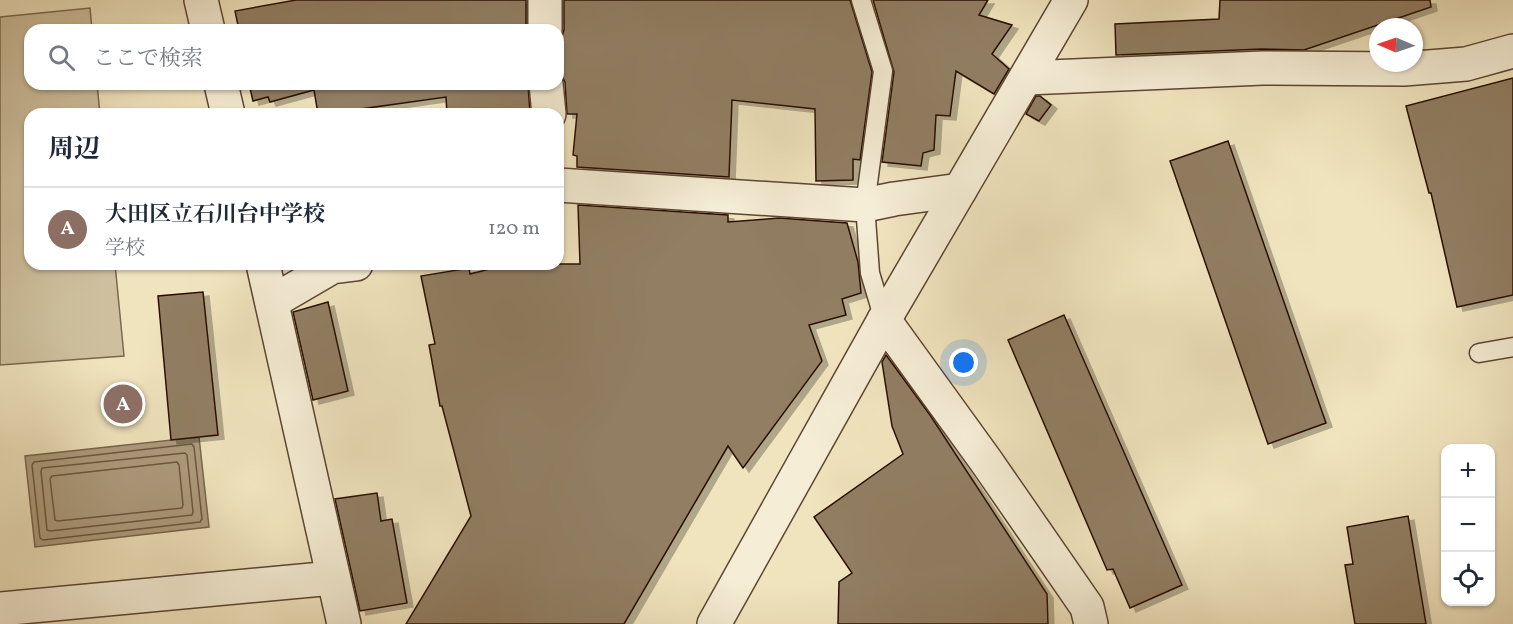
<!DOCTYPE html>
<html lang="ja">
<head>
<meta charset="utf-8">
<style>
  :root { --surface:#fff; --page:#f2f2f3; --text:#1f2937; --muted:#747a83; --line:#e0e1e3; --accent:#8f2418 }
  body { margin:0; font-family:Vollkorn,"Noto Serif JP",serif; background:var(--page); color:var(--text) }
  .controls { position:absolute; right:18px; bottom:18px; display:grid; overflow:hidden; border-radius:12px; box-shadow:0 2px 4px #0004 }
  .controls button { width:54px; height:54px; display:grid; place-items:center; padding:0; border:0; border-bottom:2px solid var(--line); background:var(--surface); color:var(--text); font:30px sans-serif }
  .compass { position:absolute; left:1369px; top:18px; width:54px; height:54px; border-radius:50%; background:var(--surface); box-shadow:0 2px 4px #0004; rotate:272deg }
  .you { position:absolute; left:964px; top:363px; width:21px; height:21px; margin:-15px; border:4px solid #fff; border-radius:50%; background:#1a73e8; box-shadow:0 0 0 9px #1a73e833 }
  .badge { display:grid; place-items:center; width:39px; height:39px; border-radius:50%; background:var(--accent); color:#fff; font-size:20px; font-weight:700 }
  .pin { position:absolute; translate:-50% -50%; border:3px solid #fff; box-shadow:0 2px 6px #0006 }
  .list { margin:0; padding:0; list-style:none }
  h2 { display:flex; justify-content:space-between; align-items:center; height:78px; margin:0; padding:0 24px; font-size:26px }
  h2 small { font-size:20px; font-weight:400; color:var(--muted) }
  .list li { display:grid; grid-template-columns:39px 1fr auto; gap:18px; align-items:center; box-sizing:border-box; height:84px; padding:0 24px; border-top:2px solid var(--line) }
  .list b { display:block; font-size:22px; white-space:nowrap }
  .list p { margin:0; font-size:20px; white-space:nowrap; color:var(--muted) }
  .list em { font-size:20px; font-style:normal; color:var(--muted) }
  .icon { flex:none; width:33px; height:33px; fill:none; stroke:currentColor; stroke-width:2; stroke-linecap:round; stroke-linejoin:round }
  .map { position:relative; flex:none; width:1513px; height:624px; overflow:hidden }
  .search { position:absolute; background:var(--surface); box-shadow:0 2px 4px #0004; left:24px; top:24px; width:540px; height:66px; display:flex; align-items:center; gap:15px; box-sizing:border-box; padding:0 21px; border-radius:18px; color:var(--muted); font-size:22px }
  .panel { position:absolute; background:var(--surface); box-shadow:0 2px 4px #0004; left:24px; top:108px; width:540px; height:162px; border-radius:18px }
  .map>svg:first-child { display:block }
  .grass { fill:#cec09e; stroke:#7c6850; stroke-width:1.5 }
  .water { fill:#ad9c7e; stroke:#79644d; stroke-width:1.5 }
  .lines { fill:none; stroke-linecap:round; stroke-linejoin:round }
  .shore { stroke:#6c5640; stroke-width:1.5 }
  .building { fill:#917e64; stroke:#2a1003; stroke-width:1.5; filter:url(#shadow) }
  .service-casing { stroke:#5c4532; stroke-width:21 }
  .minor-casing { stroke:#5c4532; stroke-width:36 }
  .tertiary-casing { stroke:#5c4532; stroke-width:36 }
  .service { stroke:#f5edd5; stroke-width:18 }
  .minor { stroke:#f5edd5; stroke-width:33 }
  .tertiary { stroke:#f5edd5; stroke-width:33 }
</style>
</head>
<body>
<div class="map">
<svg width="1513" height="624" viewBox="0 0 1513 624">
  <defs>
    <filter id="shadow"><feDropShadow dx="6" dy="4" stdDeviation="0" flood-color="#0004"/></filter>
  </defs>
  <rect width="100%" height="100%" fill="#f0e4be"/>
  <filter id="stains"><feTurbulence type="fractalNoise" baseFrequency=".00333" numOctaves="4"/><feColorMatrix values="0 0 0 0 .2 0 0 0 0 .09 0 0 0 0 .02 0 0 0 .5 -.17"/></filter>
  <radialGradient id="worn" r=".72"><stop offset=".6" stop-color="#630" stop-opacity="0"/><stop offset="1" stop-color="#630" stop-opacity=".3"/></radialGradient>
  <path class="grass" d="M90 8 92 30H30V84H97L100 114H30V264H115L124 356 0 365V17Z"/>
  <path class="water" d="M199 437 209 527 35 547 25 456Z"/>
  <g class="lines">
    <g class="shore">
      <path d="M192 444 194 447 202 519 200 522 43 540 40 538 32 465 34 462Z"/>
      <path d="M185 453 187 455 193 512 192 515 50 531 47 530 41 471 42 468Z"/>
      <path d="M177 462 179 465 183 505 182 508 58 521 55 520 50 479 52 476Z"/>
    </g>
  </g>
  <g class="building">
    <path d="M296 0H526V30H239L235 11Z"/>
    <path d="M564 0H850L872 72 860 160 853 159V180L816 181 815 109 732 100 729 177 577 167V156L573 155 577 114H567L565 82 558 70V43L561 39 564 30Z"/>
    <path d="M873 0H988L979 15 1012 25 992 54 1009 69 994 94 956 71 950 116 936 115 934 150 923 153 921 166 882 162 894 72Z"/>
    <path d="M1220 0H1430L1431 7 1304 50 1262 49 1116 55 1115 24 1219 19Z"/>
    <path d="M1513 78V295L1457 307 1431 193H1429L1406 106Z"/>
    <path d="M249 84H528L530 114H447L446 97 361 109 362 114H318L314 90 270 102 268 97 253 101Z"/>
    <path d="M1036 96H1040L1051 105 1039 121 1026 114Z"/>
    <path d="M1228 141 1326 423 1268 444 1170 161Z"/>
    <path d="M578 205 728 215V222L779 218 847 223 858 262 861 293 842 299 846 315 809 325 822 361 743 468 728 446 624 624H406L471 516 442 406H440L429 345 435 344 421 276 469 268 470 274 509 264H580Z"/>
    <path d="M203 292 218 435 171 440 158 296Z"/>
    <path d="M328 302 348 391 313 400 293 312Z"/>
    <path d="M1064 315 1182 585 1130 608 1113 569 1107 570 1008 340Z"/>
    <path d="M886 355 930 415 1047 594 1048 624H838L839 582 852 573 814 517 903 454 892 426 882 362Z"/>
    <path d="M377 493 381 521 392 519 407 603 360 611 335 499Z"/>
    <path d="M1408 516 1426 624H1355L1345 565 1353 564 1347 527Z"/>
  </g>
  <g class="lines">
    <g class="service-casing">
      <g id="service">
        <path d="M861 0 883 71 865 205 870 273 884 320"/>
        <path d="M1479 353 1513 347"/>
      </g>
    </g>
    <g class="minor-casing">
      <g id="minor">
        <path d="M201 0 208 30"/>
        <path d="M545 30V0"/>
        <path d="M1026 78 1263 68 1404 69 1466 64 1513 51"/>
        <path d="M221 84 228 114"/>
        <path d="M546 84 549 114"/>
        <path d="M558 185 865 205 894 199 960 190"/>
        <path d="M263 264 344 624"/>
        <path d="M272 302 332 267 356 264"/>
        <path d="M884 320 986 461 1087 607 1091 624"/>
      </g>
    </g>
    <g class="tertiary-casing">
      <g id="tertiary">
        <path d="M0 609 333 578"/>
        <path d="M714 624 884 320 1071 0"/>
      </g>
    </g>
    <use href="#service" class="service"/>
    <use href="#minor" class="minor"/>
    <use href="#tertiary" class="tertiary"/>
  </g>
  <rect width="100%" height="100%" filter="url(#stains)"/>
  <rect width="100%" height="100%" fill="url(#worn)"/>
</svg>
<div class="controls">
<button>+</button>
<button>−</button>
<button><svg class="icon" aria-label="locate" viewBox="0 0 24 24"><circle cx="12" cy="12" r="6"/><path d="M12 2v4M12 18v4M2 12h4M18 12h4"/></svg></button>
</div>
<svg class="compass" viewBox="-18 -18 36 36"><path d="M0-13l5 13h-10z" fill="#e53935"/><path d="M0 13l5-13h-10z" fill="#747a83"/></svg>
<div class="you"></div>
<div class="pin badge" style="left:123px;top:404px;background:#8d6e63">A</div>
<div class="search"><svg class="icon" aria-label="search" viewBox="0 0 24 24"><circle cx="10" cy="10" r="6"/><path d="M15 15l6 6"/></svg>ここで検索</div>
<section class="panel">
<h2>周辺<small></small></h2>
<ul class="list">
<li><span class="badge" style="background:#8d6e63">A</span><div><b>大田区立石川台中学校</b><p>学校</p></div><em>120 m</em></li>
</ul>
</section>
</div>
</body>
</html>
